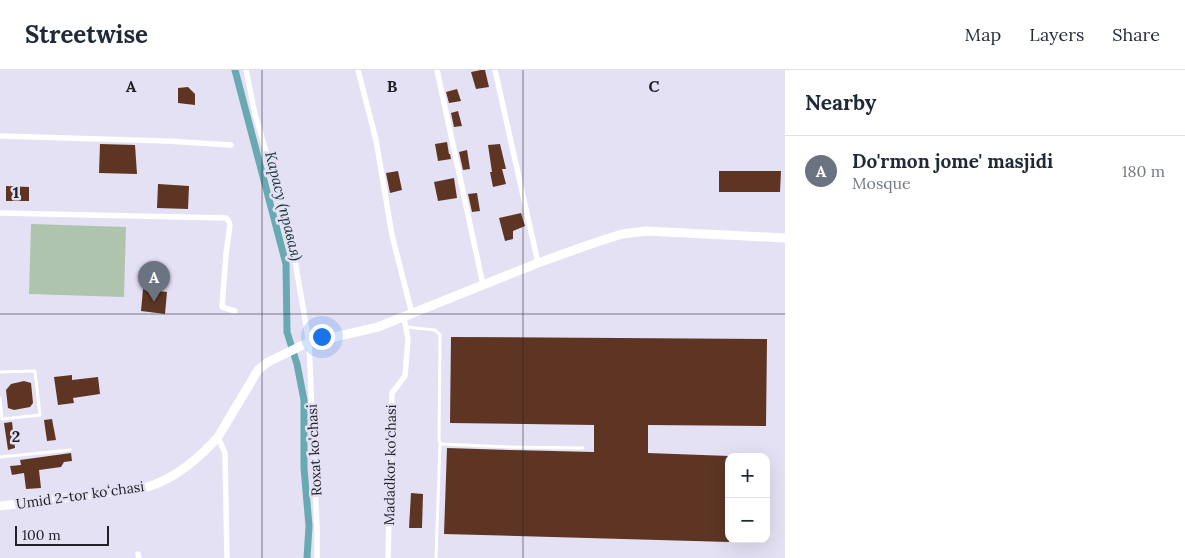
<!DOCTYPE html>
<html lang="en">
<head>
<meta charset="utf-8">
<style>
  :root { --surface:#fff; --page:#f6f6f7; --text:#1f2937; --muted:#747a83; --line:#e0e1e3; --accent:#6f5226 }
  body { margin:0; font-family:Lora,serif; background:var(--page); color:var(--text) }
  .controls { position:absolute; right:15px; bottom:15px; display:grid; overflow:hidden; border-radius:10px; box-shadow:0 5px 20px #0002 }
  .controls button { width:45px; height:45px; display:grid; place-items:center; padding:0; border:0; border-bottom:1px solid var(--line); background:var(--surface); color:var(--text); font:25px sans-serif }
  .scale { position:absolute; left:15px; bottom:12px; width:94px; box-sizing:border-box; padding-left:5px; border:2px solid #222128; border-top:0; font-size:14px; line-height:18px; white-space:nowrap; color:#222128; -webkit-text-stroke:4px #e4e1f4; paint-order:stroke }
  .you { position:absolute; left:321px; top:266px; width:18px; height:18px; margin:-12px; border:4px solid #fff; border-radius:50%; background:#1a73e8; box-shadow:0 0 0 8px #1a73e833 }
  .badge { display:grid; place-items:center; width:32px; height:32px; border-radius:50%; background:var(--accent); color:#fff; font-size:16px; font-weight:700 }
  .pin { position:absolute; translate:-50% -41px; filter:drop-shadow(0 1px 2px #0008) }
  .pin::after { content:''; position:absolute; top:26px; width:18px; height:15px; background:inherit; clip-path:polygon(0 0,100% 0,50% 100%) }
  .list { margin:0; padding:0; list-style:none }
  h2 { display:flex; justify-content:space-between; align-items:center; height:65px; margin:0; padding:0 20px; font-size:21px }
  h2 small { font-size:16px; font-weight:400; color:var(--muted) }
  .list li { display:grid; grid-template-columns:32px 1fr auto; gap:15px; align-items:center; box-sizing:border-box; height:70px; padding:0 20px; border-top:1px solid var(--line) }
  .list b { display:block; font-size:19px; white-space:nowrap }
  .list p { margin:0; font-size:16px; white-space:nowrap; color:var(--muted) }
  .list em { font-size:16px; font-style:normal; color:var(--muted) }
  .map { position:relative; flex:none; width:785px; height:488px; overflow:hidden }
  header { display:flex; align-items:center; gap:30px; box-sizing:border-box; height:70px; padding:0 25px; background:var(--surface); border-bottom:1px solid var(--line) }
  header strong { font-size:24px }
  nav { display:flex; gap:28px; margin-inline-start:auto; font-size:18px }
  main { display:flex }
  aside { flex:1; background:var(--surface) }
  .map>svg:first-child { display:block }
  .green { fill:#afc4ad }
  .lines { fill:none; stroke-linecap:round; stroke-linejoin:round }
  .canal { stroke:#69a9b1; stroke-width:7 }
  .building { fill:#5e3523 }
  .lane { stroke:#fff; stroke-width:3 }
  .street { stroke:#fff; stroke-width:5.5 }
  .secondary { stroke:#fff; stroke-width:9 }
  .grid { fill:none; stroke:#222128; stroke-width:1; stroke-opacity:0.55 }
  .labels { text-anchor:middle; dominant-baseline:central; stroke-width:5; stroke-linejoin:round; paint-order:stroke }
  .street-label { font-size:14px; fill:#222128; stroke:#e4e1f4 }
  .water-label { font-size:15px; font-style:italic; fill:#143539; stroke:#e4e1f4 }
  .grid-label { font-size:16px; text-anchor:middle; font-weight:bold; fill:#222128; stroke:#e4e1f4; stroke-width:5; stroke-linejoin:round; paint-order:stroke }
</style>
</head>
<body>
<header>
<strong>Streetwise</strong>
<nav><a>Map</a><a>Layers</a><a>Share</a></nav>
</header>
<main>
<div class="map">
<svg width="785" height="488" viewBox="0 0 785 488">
  <rect width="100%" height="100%" fill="#e4e1f4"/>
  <path class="green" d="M31 154 126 157 124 227 29 224Z"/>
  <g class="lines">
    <path class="canal" d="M235 0 286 194 287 262 297 294 304 330V398L309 456 307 488"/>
  </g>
  <g class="building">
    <path d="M481 0H485L489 17 476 19 471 2Z"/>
    <path d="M188 17 195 24V35L178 33V18Z"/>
    <path d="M457 19 461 31 449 33 446 22Z"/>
    <path d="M458 41 462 56 454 57 451 43Z"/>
    <path d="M447 72 449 84H450L451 89 438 91 435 74Z"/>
    <path d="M100 74 135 75 137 104 99 103Z"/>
    <path d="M500 74 506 99H502L506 114 493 117 490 102H492L488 75Z"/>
    <path d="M467 80 470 99 463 100 459 82Z"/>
    <path d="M398 101 402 120 390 123 386 103Z"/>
    <path d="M719 101H781L780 122H719Z"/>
    <path d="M454 108 457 128 438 131 434 112Z"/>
    <path d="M158 114 189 116 188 139 157 138Z"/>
    <path d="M6 116 29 117V131H6Z"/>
    <path d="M477 123 480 141 472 142 468 124Z"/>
    <path d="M521 143 525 156 513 161V169L505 171 499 148Z"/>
    <path d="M143 219 167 222 165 244 141 241Z"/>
    <path d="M451 267 767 269 766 356 648 355V383L729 386V472L444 464 447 378 511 380 594 382V355L450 353Z"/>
    <path d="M72 305V310L98 307 100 324 73 328 74 333 58 335 54 307Z"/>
    <path d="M24 311 31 313 33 333 30 337 14 340 8 338 6 320 11 314Z"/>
    <path d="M52 349 56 370 47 371 44 350Z"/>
    <path d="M12 352 15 378 8 380 4 353Z"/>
    <path d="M71 383 72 391 64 392 61 397 39 400 41 418 26 419 24 403 12 405 10 396 21 395 20 390Z"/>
    <path d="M411 423 423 424 422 458H409Z"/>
  </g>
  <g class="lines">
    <g class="lane">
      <path d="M406 257 435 260 440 265 439 371 442 374 511 377 583 378"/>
      <path d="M0 302 35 301 40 345 2 349 0 328"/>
      <path d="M0 387 70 380"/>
      <path d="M436 488 440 373"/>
    </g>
    <g class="street">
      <path d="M246 0 255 44 291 167 309 273 317 459V488"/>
      <path d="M358 0 376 70 392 165 412 244"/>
      <path d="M437 0 483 215"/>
      <path d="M495 0 538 193"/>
      <path d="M0 66 167 71 231 75"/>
      <path d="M0 143 226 148 228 150 230 155 226 184 222 237 235 241"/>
      <path d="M218 367 225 383 227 488"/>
      <path d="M138 484 139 488"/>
      <path d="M388 488 392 323 405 306 408 269 404 248"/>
    </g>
    <path class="secondary" d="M0 436C32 432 63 428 95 424 116 421 138 422 158 413 182 403 201 386 218 367L258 300 268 292 305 274 378 257 538 193 591 174 622 164 646 161 785 168"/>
  </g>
  <path class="grid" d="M262 0V488M523 0V488M0 244H785"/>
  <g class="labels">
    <g class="street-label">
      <text transform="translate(314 380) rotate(-93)">Roxat ko'chasi</text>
      <text transform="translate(390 395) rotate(-89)">Madadkor ko'chasi</text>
      <text transform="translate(80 425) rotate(-8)">Umid 2-tor koʻchasi</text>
    </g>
    <g class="water-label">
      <text transform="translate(284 136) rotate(76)">Карасу (правая)</text>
    </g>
  </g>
  <g class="grid-label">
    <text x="131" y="22">A</text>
    <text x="392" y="22">B</text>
    <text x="654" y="22">C</text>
    <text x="16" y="128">1</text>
    <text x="16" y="372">2</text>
  </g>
</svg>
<div class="controls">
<button>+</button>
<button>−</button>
</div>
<div class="scale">100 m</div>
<div class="you"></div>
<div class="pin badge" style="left:154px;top:232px;background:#6b7280">A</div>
</div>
<aside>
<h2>Nearby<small></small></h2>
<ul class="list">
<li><span class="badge" style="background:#6b7280">A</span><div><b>Do'rmon jome' masjidi</b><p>Mosque</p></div><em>180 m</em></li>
</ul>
</aside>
</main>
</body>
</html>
